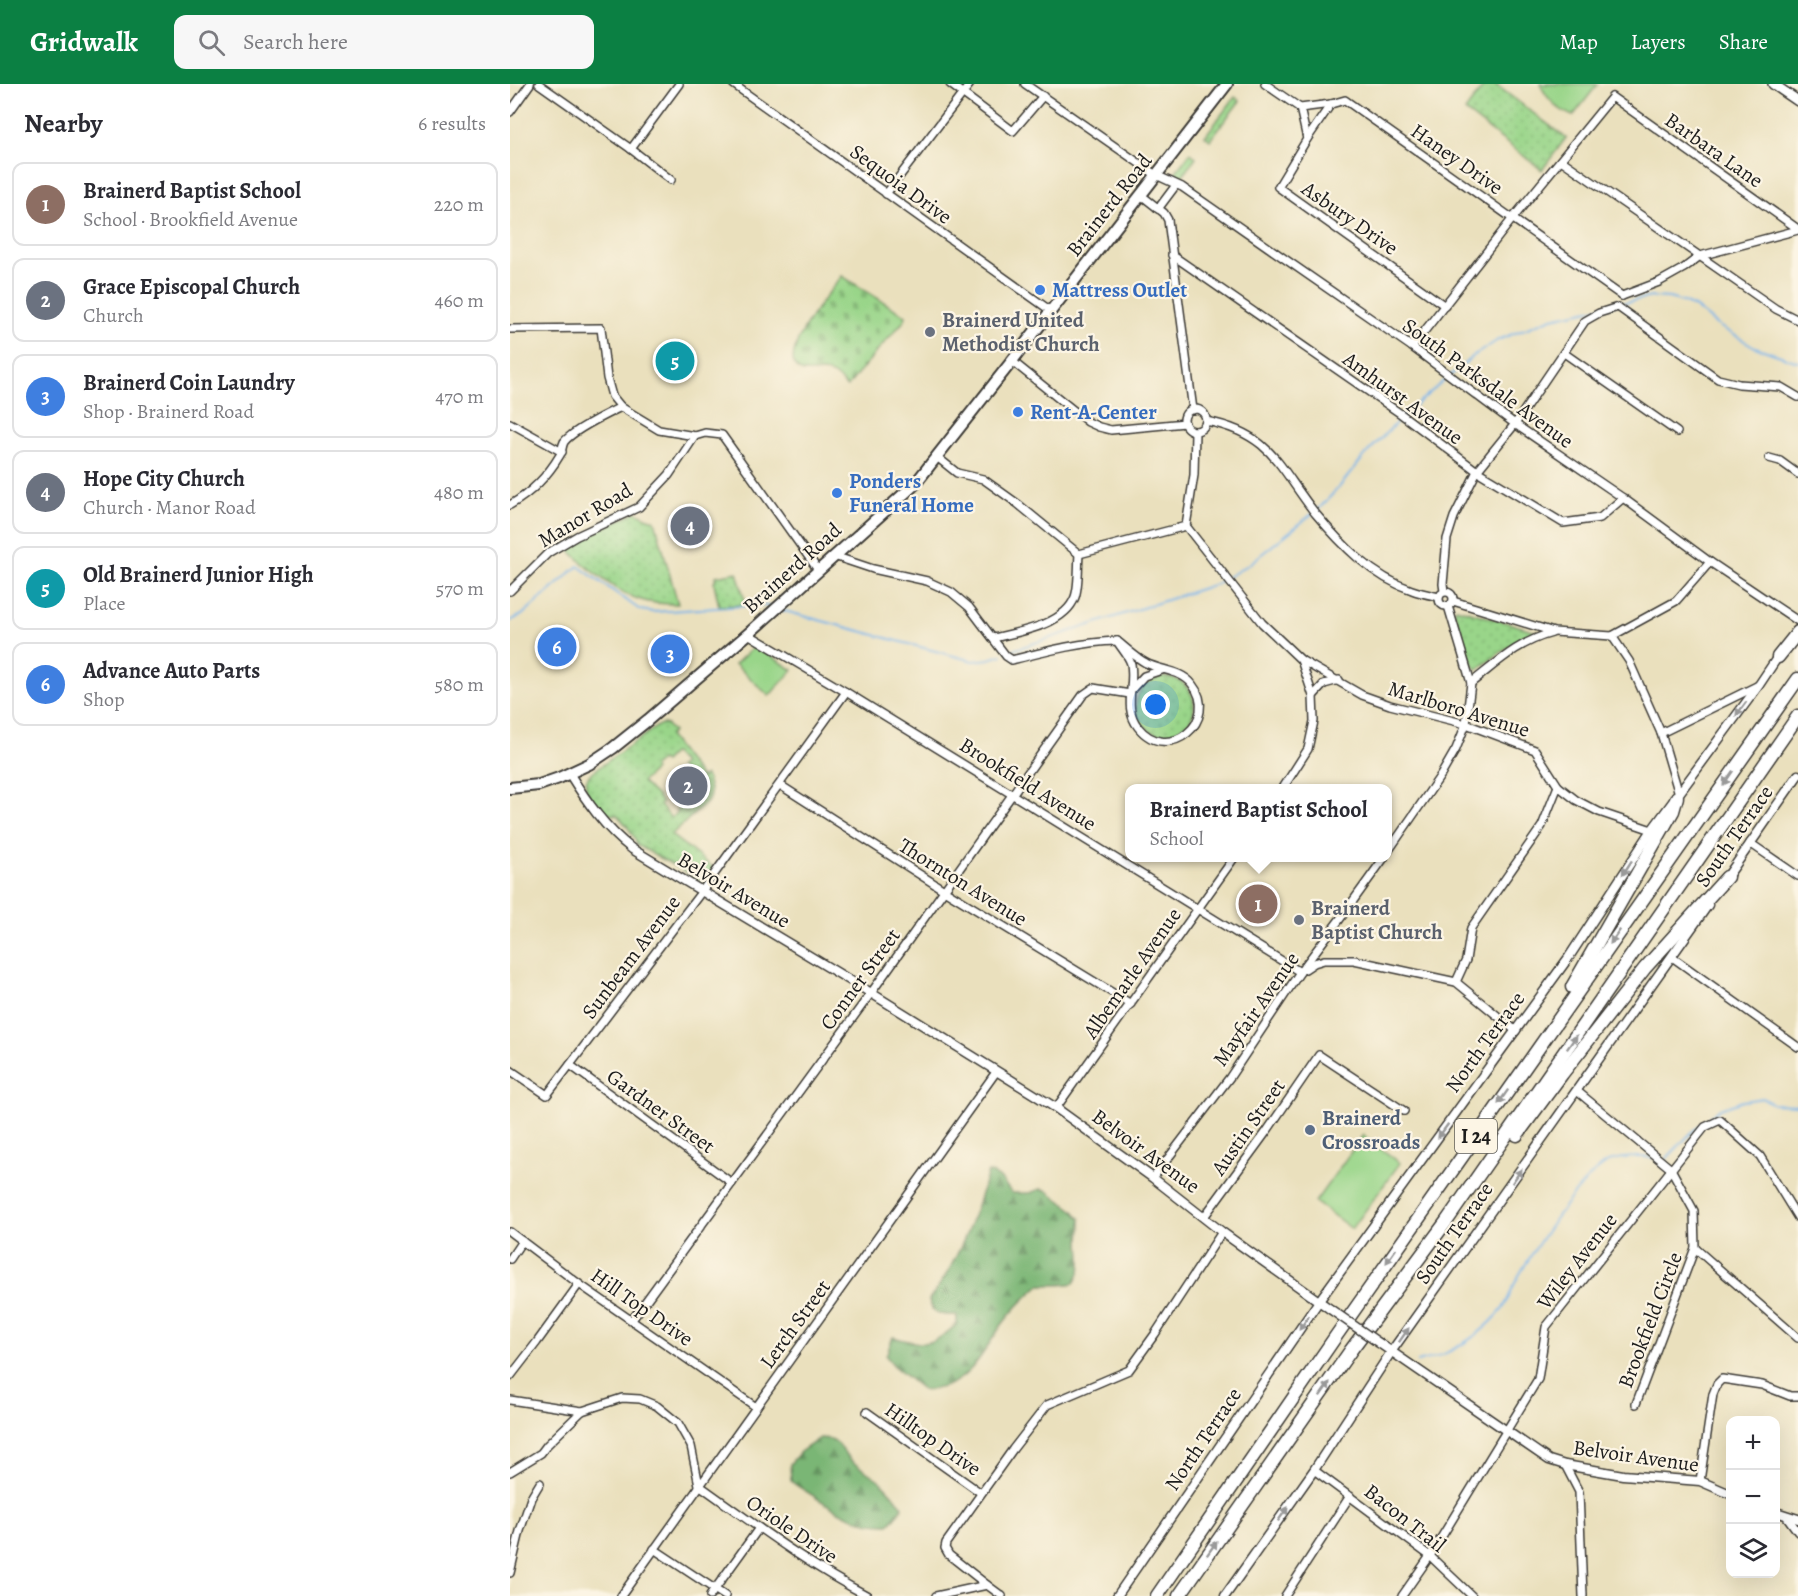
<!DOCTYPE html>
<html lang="en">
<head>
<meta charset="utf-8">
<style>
  :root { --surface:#fff; --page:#f7f7f7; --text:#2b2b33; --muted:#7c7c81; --line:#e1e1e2; --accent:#0b8043 }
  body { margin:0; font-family:Alegreya,serif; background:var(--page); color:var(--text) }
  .controls { position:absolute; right:18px; bottom:18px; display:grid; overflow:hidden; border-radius:12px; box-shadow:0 6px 24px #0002 }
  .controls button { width:54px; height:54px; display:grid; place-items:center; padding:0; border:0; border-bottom:2px solid var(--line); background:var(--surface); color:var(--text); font:30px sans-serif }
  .you { position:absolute; left:646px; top:621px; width:21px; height:21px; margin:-15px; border:4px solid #fff; border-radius:50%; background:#1a73e8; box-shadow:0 0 0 9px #1a73e833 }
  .badge { display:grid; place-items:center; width:39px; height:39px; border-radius:50%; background:var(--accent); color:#fff; font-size:20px; font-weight:700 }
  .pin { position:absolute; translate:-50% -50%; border:3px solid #fff; box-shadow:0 2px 6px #0006 }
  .popup { position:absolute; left:615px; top:700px; width:267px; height:78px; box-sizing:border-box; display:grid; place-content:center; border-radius:12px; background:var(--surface); filter:drop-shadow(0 2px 4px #0005); font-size:20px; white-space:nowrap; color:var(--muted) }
  .popup b { font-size:22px; color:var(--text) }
  .popup::after { content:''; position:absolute; left:50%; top:100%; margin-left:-12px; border:12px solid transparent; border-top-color:var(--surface) }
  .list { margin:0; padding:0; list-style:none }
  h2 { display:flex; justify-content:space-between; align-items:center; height:78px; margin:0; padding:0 24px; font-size:26px }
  h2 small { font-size:20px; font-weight:400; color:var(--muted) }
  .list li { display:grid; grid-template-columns:39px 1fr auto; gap:18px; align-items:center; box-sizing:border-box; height:84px; margin:0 12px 12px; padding:0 12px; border:2px solid var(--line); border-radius:12px }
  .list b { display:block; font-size:22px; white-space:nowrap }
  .list p { margin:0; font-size:20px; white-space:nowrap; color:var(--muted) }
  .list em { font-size:20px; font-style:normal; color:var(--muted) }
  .icon { flex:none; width:33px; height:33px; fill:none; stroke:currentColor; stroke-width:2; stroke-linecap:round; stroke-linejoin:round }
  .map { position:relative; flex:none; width:1288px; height:1512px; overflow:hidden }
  header { display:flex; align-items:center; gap:36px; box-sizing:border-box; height:84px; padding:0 30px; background:var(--accent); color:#fff }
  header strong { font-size:28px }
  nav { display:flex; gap:33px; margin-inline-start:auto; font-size:21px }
  .search { width:420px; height:54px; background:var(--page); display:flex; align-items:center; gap:15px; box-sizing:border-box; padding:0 21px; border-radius:12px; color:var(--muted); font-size:22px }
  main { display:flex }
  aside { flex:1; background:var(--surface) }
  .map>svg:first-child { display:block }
  .green { fill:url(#green-dots); stroke:#5a7852; stroke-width:1.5; fill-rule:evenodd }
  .forest { fill:url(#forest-firs); stroke:#4b6948; stroke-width:1.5 }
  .cemetery { fill:url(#cemetery-stones); stroke:#5a7852; stroke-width:1.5 }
  .pitch { fill:#99d589; stroke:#5a7852; stroke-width:1.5 }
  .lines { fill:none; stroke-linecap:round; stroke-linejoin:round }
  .stream { stroke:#78b4ea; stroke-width:2 }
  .minor-casing { stroke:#3b3934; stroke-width:10 }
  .tertiary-casing { stroke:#3b3934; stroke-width:11 }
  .secondary-casing { stroke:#3b3934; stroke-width:12 }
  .primary-casing { stroke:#3b3934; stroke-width:14 }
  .motorway-casing { stroke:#3b3934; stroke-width:15 }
  .minor { stroke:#fff; stroke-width:7 }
  .tertiary { stroke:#fff; stroke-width:8 }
  .secondary { stroke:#fff; stroke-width:9 }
  .primary { stroke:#fff; stroke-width:10 }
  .motorway { stroke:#fff; stroke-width:12 }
  .tertiary-bridge-casing { stroke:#3b3934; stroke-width:11; stroke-linecap:butt }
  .tertiary-bridge { stroke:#fff; stroke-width:8 }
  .oneway { fill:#999 }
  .shop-dot { fill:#3f7fe0; stroke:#fcf5e5; stroke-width:2 }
  .worship-dot { fill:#6b7280; stroke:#fcf5e5; stroke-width:2 }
  .service-dot { fill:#5c6f8a; stroke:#fcf5e5; stroke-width:2 }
  .labels { text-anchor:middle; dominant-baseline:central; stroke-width:4.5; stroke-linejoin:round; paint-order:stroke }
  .shield { fill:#fcf5e5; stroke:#5f5d58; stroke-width:1.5 }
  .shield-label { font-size:20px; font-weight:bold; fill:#1c1c1c }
  .street-label { font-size:21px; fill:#1c1c1c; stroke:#fcf5e5 }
  .shop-label { font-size:21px; font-weight:bold; fill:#366cbe; stroke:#fcf5e5; text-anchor:start }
  .worship-label { font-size:21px; font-weight:bold; fill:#5b616d; stroke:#fcf5e5; text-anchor:start }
  .service-label { font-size:21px; font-weight:bold; fill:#4e5e75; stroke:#fcf5e5; text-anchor:start }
</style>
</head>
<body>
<header>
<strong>Gridwalk</strong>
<div class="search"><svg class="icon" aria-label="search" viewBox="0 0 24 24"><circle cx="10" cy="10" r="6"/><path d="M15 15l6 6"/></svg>Search here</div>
<nav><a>Map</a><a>Layers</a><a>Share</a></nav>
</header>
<main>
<aside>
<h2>Nearby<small>6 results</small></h2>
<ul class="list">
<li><span class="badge" style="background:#8d6e63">1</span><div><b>Brainerd Baptist School</b><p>School · Brookfield Avenue</p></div><em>220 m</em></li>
<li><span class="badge" style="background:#6b7280">2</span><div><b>Grace Episcopal Church</b><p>Church</p></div><em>460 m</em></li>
<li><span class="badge" style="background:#3f7fe0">3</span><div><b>Brainerd Coin Laundry</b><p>Shop · Brainerd Road</p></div><em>470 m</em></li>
<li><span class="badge" style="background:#6b7280">4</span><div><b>Hope City Church</b><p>Church · Manor Road</p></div><em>480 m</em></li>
<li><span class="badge" style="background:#0f9aa8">5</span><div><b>Old Brainerd Junior High</b><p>Place</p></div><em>570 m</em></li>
<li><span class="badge" style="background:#3f7fe0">6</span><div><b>Advance Auto Parts</b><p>Shop</p></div><em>580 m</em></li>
</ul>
</aside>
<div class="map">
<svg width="1288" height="1512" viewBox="0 0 1288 1512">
  <defs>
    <pattern id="green-dots" width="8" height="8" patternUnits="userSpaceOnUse" patternTransform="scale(1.5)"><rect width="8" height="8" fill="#99d589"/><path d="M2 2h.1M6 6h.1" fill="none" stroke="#83b676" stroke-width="1.8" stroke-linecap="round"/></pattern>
    <pattern id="forest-firs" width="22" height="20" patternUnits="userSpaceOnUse" patternTransform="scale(1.5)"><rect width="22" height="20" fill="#7ab675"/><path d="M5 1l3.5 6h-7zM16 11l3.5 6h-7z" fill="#63935f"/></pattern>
    <pattern id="cemetery-stones" width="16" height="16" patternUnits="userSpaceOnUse" patternTransform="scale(1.5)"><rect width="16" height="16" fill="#99d589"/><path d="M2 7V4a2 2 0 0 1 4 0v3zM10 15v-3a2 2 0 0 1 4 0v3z" fill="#83b676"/></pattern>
  </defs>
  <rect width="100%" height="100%" fill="#fcf5e5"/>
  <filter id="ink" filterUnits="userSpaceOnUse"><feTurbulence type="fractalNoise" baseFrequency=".0167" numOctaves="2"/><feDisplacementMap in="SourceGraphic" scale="12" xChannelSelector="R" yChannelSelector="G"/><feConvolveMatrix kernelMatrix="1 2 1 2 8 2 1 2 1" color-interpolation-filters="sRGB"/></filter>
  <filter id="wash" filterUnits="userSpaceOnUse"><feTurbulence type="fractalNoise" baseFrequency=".008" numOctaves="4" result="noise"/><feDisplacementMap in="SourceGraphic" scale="24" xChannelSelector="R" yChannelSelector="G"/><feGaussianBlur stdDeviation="1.35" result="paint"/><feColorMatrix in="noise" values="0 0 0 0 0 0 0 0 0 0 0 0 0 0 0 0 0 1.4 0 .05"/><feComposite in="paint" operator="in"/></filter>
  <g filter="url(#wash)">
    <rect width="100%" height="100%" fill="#eae0bd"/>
    <g class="green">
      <path d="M975 0H985L1056 54 1032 86 955 27Z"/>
      <path d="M725 13 730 17 700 56 695 52Z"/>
      <path d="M680 69 686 73 671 94 665 89Z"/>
      <path d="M126 428 145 437 168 520C156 520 143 520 131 516 109 510 71 480 56 462Z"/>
      <path d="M227 488 236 521 209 522 204 499 206 492Z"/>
      <path d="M946 524 1019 545 1024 547 1023 550 1005 558 968 585 964 583 956 564 944 527Z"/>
      <circle cx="655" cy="622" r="29"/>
      <path d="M154 640 157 641 163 648 159 652 191 694 195 691 196 692C199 701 203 709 197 718L161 751 204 784 198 795 193 798 127 761C123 748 116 741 107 731L94 730C84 718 67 704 81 689L149 641ZM163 669 173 680 169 683 192 709 184 717 180 713 166 726 168 728 161 734 150 721 152 719C147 709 139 706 132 698L145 686 143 683 151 676 154 678Z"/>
    </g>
    <g class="forest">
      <path d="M478 1088C492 1091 492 1099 502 1109H520L530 1105 536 1106 563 1126 571 1135C571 1142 571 1148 570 1155 570 1173 575 1183 564 1199 553 1202 542 1200 530 1201 517 1212 505 1224 494 1238 470 1270 460 1305 413 1306L386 1284 376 1272 383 1253C415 1262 422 1263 447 1240V1231C434 1231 421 1232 419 1216 448 1179 464 1133 478 1088Z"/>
      <path d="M310 1354 321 1355 330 1362 336 1371 344 1379 369 1396 393 1422 386 1433 379 1440C349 1441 329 1428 305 1413 297 1407 289 1404 281 1397L280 1380 290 1368Z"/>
    </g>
    <path class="cemetery" d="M332 192 396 232 394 237 367 267 337 303C326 292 323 287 305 288 301 288 295 289 291 287 262 276 322 205 332 192Z"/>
    <g class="pitch">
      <path d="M1030 0H1088L1063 32C1047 26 1037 15 1030 0Z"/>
      <path d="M245 562 283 586 259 612 225 580Z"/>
      <path d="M853 1051 890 1079 842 1145 805 1118Z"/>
    </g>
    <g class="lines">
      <g class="stream">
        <path d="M807 427 831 401 856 370 895 330 962 273 988 256 1042 234 1126 216 1142 213 1159 214 1173 218 1186 224 1207 241 1245 263 1288 278"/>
        <path d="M271 526 463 577 479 575 492 571"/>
        <path d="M0 537 12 531 68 482 130 526 143 528 252 521 263 524"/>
        <path d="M497 568 706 500 738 481 802 430"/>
        <path d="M1155 1076 1185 1045 1210 1025 1233 1017 1253 1014 1263 1020 1288 1021"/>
        <path d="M908 1278C918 1275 929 1273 938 1268 958 1258 978 1243 992 1226 999 1216 1002 1203 1008 1193 1027 1161 1067 1097 1098 1078 1107 1073 1133 1072 1143 1074"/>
      </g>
    </g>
  </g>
  <g filter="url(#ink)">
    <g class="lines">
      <g class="minor-casing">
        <g id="minor">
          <path d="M29 0 121 65 161 96"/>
          <path d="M223 0 541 227"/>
          <path d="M440 0 503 47 533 12"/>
          <path d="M515 0 646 91 672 103 775 175 902 263 1005 340 1113 414 1200 478 1288 537"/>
          <path d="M755 0 790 24 821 20 835 16 1112 212"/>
          <path d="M790 24 797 55 768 103 935 222"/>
          <path d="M0 28 20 0"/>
          <path d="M797 55 821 20"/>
          <path d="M121 65 169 0"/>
          <path d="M1051 76 1266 225 1288 236"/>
          <path d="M376 110 460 0"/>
          <path d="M631 111 654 129 658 136 683 326"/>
          <path d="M648 125 666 101"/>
          <path d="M662 171 891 330 967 387 1053 439 1090 434 1113 414"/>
          <path d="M1112 212 1149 198 1174 184 1190 172 1288 146"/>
          <path d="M1108 223 1208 295 1229 300 1271 303 1288 313"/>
          <path d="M0 245 91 244 97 294 102 312 111 323 149 346 185 352 195 349 212 351 308 486"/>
          <path d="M902 263 1003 134 1102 13 1288 145"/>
          <path d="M1054 269 1167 348"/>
          <path d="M502 277 578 338 589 343 601 346 675 339"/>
          <circle cx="685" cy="336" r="11"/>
          <path d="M696 337C762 350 768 382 805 429 831 460 862 493 902 506 910 509 920 511 929 513"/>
          <path d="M0 339 52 368"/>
          <path d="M427 373 447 389 473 395 508 420 569 470 676 442"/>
          <path d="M1259 374 1270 377 1288 390"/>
          <path d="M0 421C21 409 37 393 50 371 52 367 52 362 54 358 63 346 97 330 111 323"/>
          <path d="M676 442 752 539 791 576 803 612 804 637 798 665 773 704"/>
          <path d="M676 442 684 391 685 347"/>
          <path d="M324 472 363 485 417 497 441 508 459 523 496 572 502 576C537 567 571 558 607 557"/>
          <path d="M0 507 38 469 67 452 129 423 159 391 185 352"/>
          <path d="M934 507 933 500 937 455 944 433 967 387 1005 340 1075 237 1089 229 1108 223"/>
          <circle cx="936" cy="515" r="7"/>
          <path d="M943 517 1044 548 1102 552 1119 577 1151 649 1169 710"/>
          <path d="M238 550 336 608 790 888"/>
          <path d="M1102 552 1166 517 1200 478"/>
          <path d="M483 554C509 548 555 541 565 513 569 502 568 482 569 470"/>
          <path d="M607 557C616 564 626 574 636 579 651 587 671 586 682 600 711 636 658 681 628 643 613 624 625 602 621 580 619 572 611 564 607 557Z"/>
          <path d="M791 576 852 611 880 621 956 640 1025 666 1048 702 1066 716 1089 728 1142 746"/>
          <path d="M961 599C988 578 1008 558 1042 549"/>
          <path d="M622 605 634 592 652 586"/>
          <path d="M803 612 814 600 829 596"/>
          <path d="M1151 649 1249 601"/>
          <path d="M270 701 434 806 621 920"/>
          <path d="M1240 759 1288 792"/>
          <path d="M877 769 931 691 946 665 956 640 961 599 938 522"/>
          <path d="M1162 873 1288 963"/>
          <path d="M795 885 804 879 814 876H844L946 898 1006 947"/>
          <path d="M946 898 956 876 961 844 1032 742 1048 702"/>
          <path d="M60 981 222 1099"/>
          <path d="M0 986 37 1011 192 807 336 608"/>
          <path d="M1067 1007 1161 1085 1184 1127 1185 1164 1288 1254"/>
          <path d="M546 1024 724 774"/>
          <path d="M643 1094 720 993 790 888 830 835 874 774"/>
          <path d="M694 1133 757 1047 809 971 894 1027"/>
          <path d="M0 1148 69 1200 246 1323"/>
          <path d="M0 1175 12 1157"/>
          <path d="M122 1236 361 909 573 611 583 604 620 610"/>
          <path d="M0 1293 27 1258 69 1200"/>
          <path d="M0 1316 72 1327"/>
          <path d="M1126 1320 1185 1164"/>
          <path d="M357 1328 471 1409"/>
          <path d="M1055 1381 1069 1408 1073 1512"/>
          <path d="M804 1386 920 1472 962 1512"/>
          <path d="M0 1388 31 1369 37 1361 72 1327 112 1314 130 1315 147 1322 168 1339 181 1362 189 1401C244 1440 298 1481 358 1512"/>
          <path d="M1190 1397 1203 1310 1207 1300 1212 1295 1252 1301 1280 1312H1288"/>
          <path d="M1277 1433 1288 1448"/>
          <path d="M144 1465 215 1512"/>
          <path d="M0 1489 10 1447 21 1414 30 1399"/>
          <path d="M477 1501 439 1471 435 1464 436 1459 503 1365 537 1321 619 1286 645 1250 712 1148"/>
          <path d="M111 1512 486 988"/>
          <path d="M200 1512 249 1444"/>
          <path d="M426 1512 477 1501 492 1512"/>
          <path d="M775 1512 840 1412"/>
          <path d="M892 1512 920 1472 1028 1295 1036 1243 1195 1043 1210 1036 1250 1072 1288 1134"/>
        </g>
      </g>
      <g class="tertiary-casing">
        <g id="tertiary">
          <path d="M59 689C77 718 95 744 122 765L361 909 546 1024 643 1094 712 1148 820 1225"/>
          <path d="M1215 796 1288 691"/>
          <path d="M869 1259 1039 1376 1055 1381 1113 1391 1190 1397 1220 1410"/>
          <path d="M1266 1428 1288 1435"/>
          <path d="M607 1512 809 1217 1059 873 1142 746 1249 601 1269 571"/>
          <path d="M715 1512 804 1386 881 1268 1198 821"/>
        </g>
      </g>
      <g class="secondary-casing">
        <path id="secondary" d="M1263 0 1288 17"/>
      </g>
      <g class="primary-casing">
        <path id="primary" d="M0 704 29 701 49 694 79 680 103 664 138 636 238 550 405 400 502 277 717 0"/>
      </g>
      <g class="motorway-casing">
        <g id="motorway">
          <path d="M1268 573 1288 548"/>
          <path d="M1062 903 1163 727 1167 713"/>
          <path d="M1007 1051 1052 990 1135 884 1217 793"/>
          <path d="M647 1512 826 1252 1288 595"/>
          <path d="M669 1512 841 1266 936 1138 1288 632"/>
        </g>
      </g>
      <use href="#minor" class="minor"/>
      <use href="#tertiary" class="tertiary"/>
      <use href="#secondary" class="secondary"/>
      <use href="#primary" class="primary"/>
      <use href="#motorway" class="motorway"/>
      <g class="tertiary-bridge-casing">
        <path id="tertiary-bridge" d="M820 1225 869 1259"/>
      </g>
      <use href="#tertiary-bridge" class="tertiary-bridge"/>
    </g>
    <defs><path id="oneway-solid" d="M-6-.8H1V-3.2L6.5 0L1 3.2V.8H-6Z" transform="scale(1.5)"/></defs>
    <g class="oneway">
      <use href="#oneway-solid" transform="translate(1231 625) rotate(126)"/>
      <use href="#oneway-solid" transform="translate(1218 694) rotate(125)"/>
      <use href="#oneway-solid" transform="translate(1117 784) rotate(123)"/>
      <use href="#oneway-solid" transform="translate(1105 853) rotate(125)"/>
      <use href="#oneway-solid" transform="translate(1062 958) rotate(-55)"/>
      <use href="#oneway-solid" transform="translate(993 1013) rotate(125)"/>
      <use href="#oneway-solid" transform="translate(933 1047) rotate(126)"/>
      <use href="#oneway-solid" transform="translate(1007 1092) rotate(-55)"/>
      <use href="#oneway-solid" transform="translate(881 1172) rotate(125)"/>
      <use href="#oneway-solid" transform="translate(794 1239) rotate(124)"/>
      <use href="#oneway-solid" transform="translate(894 1251) rotate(-55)"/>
      <use href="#oneway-solid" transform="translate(815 1305) rotate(-55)"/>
      <use href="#oneway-solid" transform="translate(773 1430) rotate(-55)"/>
      <use href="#oneway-solid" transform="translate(702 1464) rotate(-55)"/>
    </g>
  </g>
  <g class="shop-dot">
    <circle cx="530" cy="206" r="6"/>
    <circle cx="508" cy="328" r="6"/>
    <circle cx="327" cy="409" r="6"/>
  </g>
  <g class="worship-dot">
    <circle cx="420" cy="248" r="6"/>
    <circle cx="789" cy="836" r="6"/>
  </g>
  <circle class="service-dot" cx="800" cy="1046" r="6"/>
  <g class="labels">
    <rect class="shield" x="945" y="1035" width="42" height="34" rx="4.5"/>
    <g class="shield-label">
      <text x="966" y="1052">I 24</text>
    </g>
    <g class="street-label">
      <text transform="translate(1204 66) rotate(35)">Barbara Lane</text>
      <text transform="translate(947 75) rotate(35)">Haney Drive</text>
      <text transform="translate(391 100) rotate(36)">Sequoia Drive</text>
      <text transform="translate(599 121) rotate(-52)">Brainerd Road</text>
      <text transform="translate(840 134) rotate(35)">Asbury Drive</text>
      <text transform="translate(978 299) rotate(36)">South Parksdale Avenue</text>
      <text transform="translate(893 314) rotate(36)">Amhurst Avenue</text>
      <text transform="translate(75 431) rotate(-31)">Manor Road</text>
      <text transform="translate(282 484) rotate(-42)">Brainerd Road</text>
      <text transform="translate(949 625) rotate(17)">Marlboro Avenue</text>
      <text transform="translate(518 700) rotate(32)">Brookfield Avenue</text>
      <text transform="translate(1224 752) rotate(-55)">South Terrace</text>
      <text transform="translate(453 798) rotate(32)">Thornton Avenue</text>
      <text transform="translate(224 806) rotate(31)">Belvoir Avenue</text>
      <text transform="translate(121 873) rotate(-53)">Sunbeam Avenue</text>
      <text transform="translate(622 889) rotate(-55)">Albemarle Avenue</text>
      <text transform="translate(350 895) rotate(-54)">Conner Street</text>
      <text transform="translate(746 925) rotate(-55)">Mayfair Avenue</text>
      <text transform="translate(975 958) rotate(-54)">North Terrace</text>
      <text transform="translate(151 1027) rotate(36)">Gardner Street</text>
      <text transform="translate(738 1043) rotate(-55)">Austin Street</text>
      <text transform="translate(636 1067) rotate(36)">Belvoir Avenue</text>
      <text transform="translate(944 1149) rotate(-55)">South Terrace</text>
      <text transform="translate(1067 1177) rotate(-52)">Wiley Avenue</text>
      <text transform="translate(132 1223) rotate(35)">Hill Top Drive</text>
      <text transform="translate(1140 1236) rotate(-69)">Brookfield Circle</text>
      <text transform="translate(285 1240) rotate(-54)">Lerch Street</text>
      <text transform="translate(423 1355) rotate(35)">Hilltop Drive</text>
      <text transform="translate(693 1355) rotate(-56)">North Terrace</text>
      <text transform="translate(1126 1372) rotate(8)">Belvoir Avenue</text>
      <text transform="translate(895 1434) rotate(38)">Bacon Trail</text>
      <text transform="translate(282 1445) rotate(34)">Oriole Drive</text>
    </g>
    <g class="shop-label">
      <text x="542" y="206">Mattress Outlet</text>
      <text x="520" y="328">Rent-A-Center</text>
      <text x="339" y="397">Ponders<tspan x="339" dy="24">Funeral Home</tspan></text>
    </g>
    <g class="worship-label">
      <text x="432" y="236">Brainerd United<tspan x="432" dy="24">Methodist Church</tspan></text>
      <text x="801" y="824">Brainerd<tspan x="801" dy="24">Baptist Church</tspan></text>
    </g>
    <g class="service-label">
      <text x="812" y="1034">Brainerd<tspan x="812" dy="24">Crossroads</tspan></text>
    </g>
  </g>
</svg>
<div class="controls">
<button>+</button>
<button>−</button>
<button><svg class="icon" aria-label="layers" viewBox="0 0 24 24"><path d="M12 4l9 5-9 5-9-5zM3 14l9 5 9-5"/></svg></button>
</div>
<div class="you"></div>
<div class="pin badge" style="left:748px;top:820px;background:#8d6e63">1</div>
<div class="popup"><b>Brainerd Baptist School</b>School</div>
<div class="pin badge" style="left:178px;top:702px;background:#6b7280">2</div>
<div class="pin badge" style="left:160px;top:570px;background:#3f7fe0">3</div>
<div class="pin badge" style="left:180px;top:442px;background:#6b7280">4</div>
<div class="pin badge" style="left:165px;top:277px;background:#0f9aa8">5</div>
<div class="pin badge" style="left:47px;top:563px;background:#3f7fe0">6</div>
</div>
</main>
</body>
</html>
